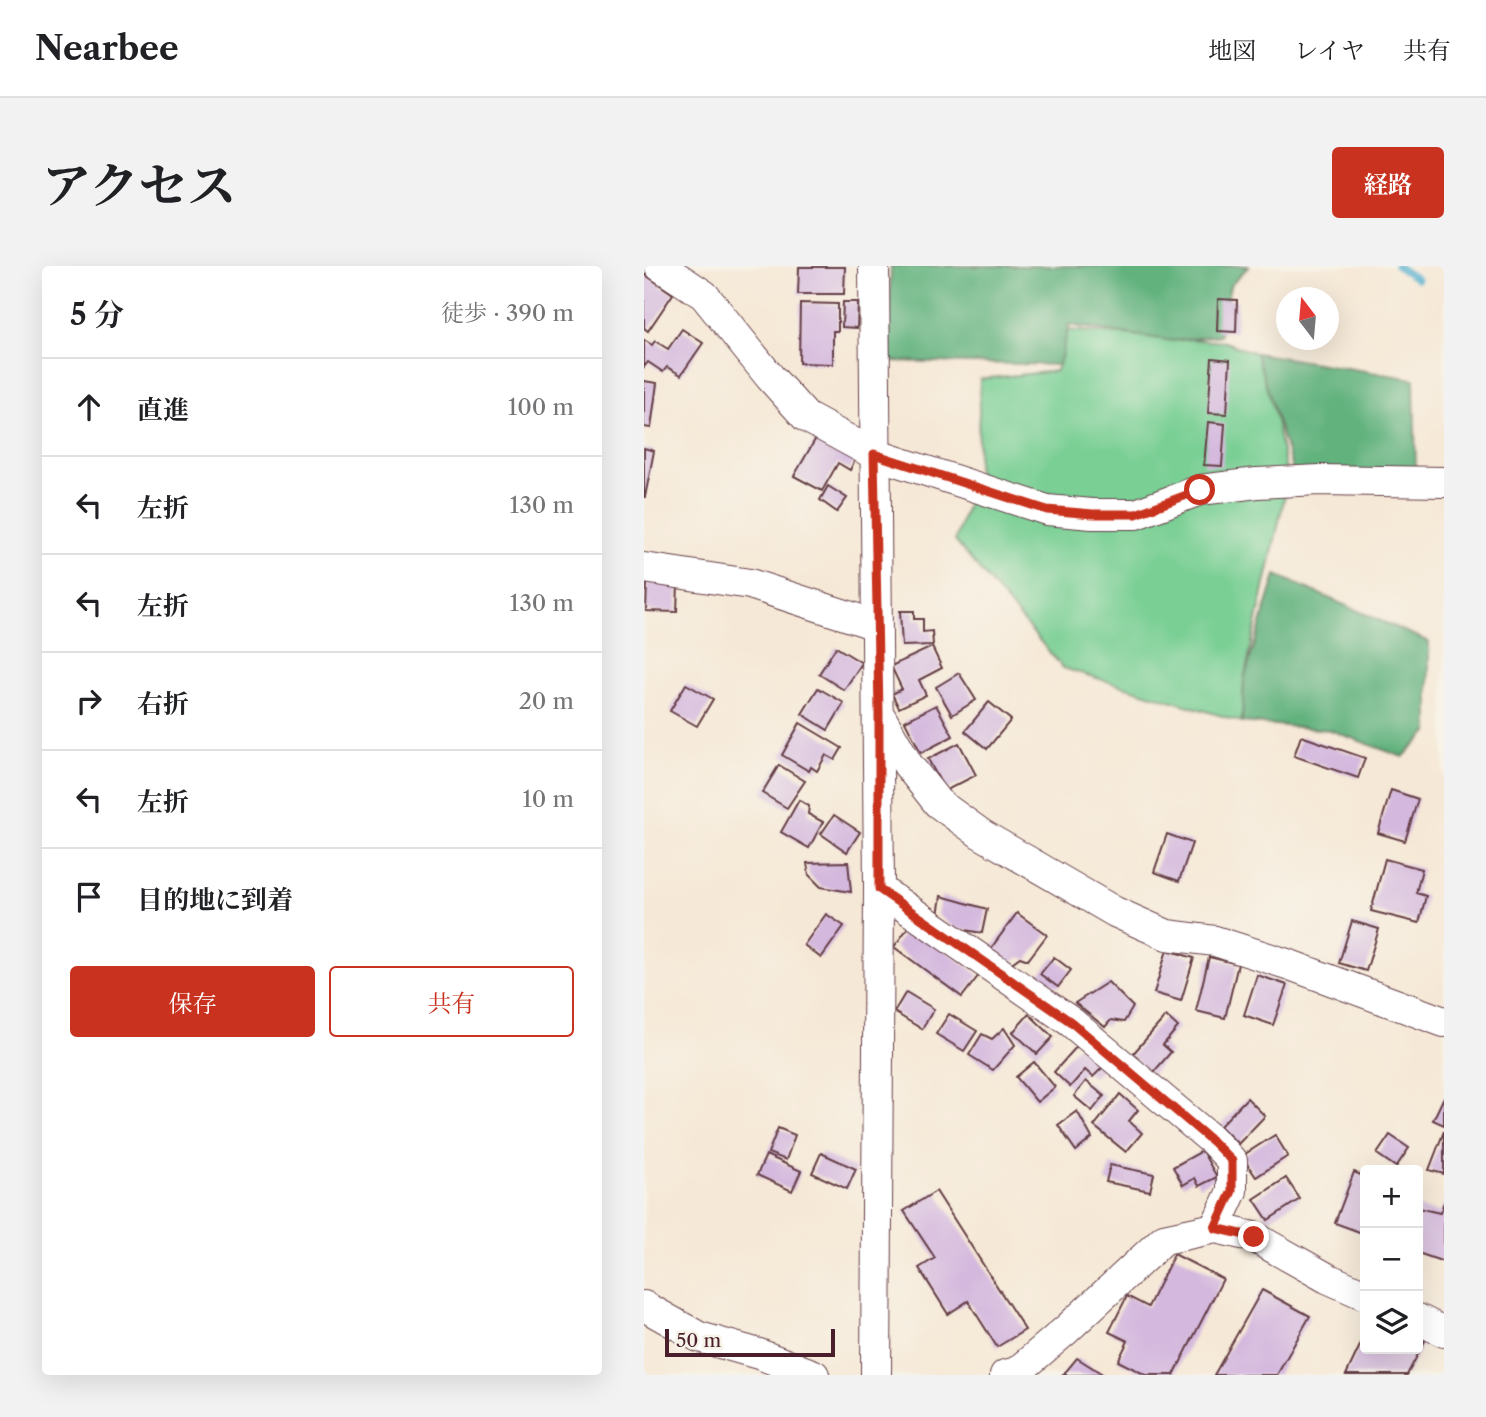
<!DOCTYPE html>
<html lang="ja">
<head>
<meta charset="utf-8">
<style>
  :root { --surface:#fff; --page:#f2f2f2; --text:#202124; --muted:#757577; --line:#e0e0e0; --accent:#c8321e }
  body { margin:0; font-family:"Libre Caslon Text","Noto Serif JP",serif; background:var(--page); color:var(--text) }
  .controls { position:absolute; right:21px; bottom:21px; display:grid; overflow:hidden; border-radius:7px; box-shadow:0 7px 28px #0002 }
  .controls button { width:63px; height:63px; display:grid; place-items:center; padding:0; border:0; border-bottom:2px solid var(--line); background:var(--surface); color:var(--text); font:35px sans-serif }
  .compass { position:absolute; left:632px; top:21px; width:63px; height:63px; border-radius:50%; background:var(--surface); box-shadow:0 7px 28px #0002; rotate:344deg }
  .scale { position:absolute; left:21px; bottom:18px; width:170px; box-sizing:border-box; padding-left:7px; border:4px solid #4a1f2b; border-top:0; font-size:19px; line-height:24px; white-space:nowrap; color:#4a1f2b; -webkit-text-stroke:5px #f7f3e8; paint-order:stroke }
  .stop { position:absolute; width:21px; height:21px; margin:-16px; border:5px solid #c8321e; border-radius:50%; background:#fff }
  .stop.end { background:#c8321e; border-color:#fff; box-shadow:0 2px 7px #0008 }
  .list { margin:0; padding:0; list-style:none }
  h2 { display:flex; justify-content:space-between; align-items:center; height:91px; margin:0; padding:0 28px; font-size:30px }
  h2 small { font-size:23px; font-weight:400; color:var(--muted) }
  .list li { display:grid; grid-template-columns:46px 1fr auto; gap:21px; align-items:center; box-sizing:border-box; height:98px; padding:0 28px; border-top:2px solid var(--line) }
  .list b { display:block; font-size:26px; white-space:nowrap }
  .list em { font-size:23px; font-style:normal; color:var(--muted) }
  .actions { display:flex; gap:14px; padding:21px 28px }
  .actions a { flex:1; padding:16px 0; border:2px solid var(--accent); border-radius:7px; text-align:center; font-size:24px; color:var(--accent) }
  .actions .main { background:var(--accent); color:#fff }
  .icon { flex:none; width:38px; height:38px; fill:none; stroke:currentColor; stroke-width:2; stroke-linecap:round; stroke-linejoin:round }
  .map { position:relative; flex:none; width:800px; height:1109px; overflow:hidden; border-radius:7px }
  header { display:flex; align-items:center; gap:42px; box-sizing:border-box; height:98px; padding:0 35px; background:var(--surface); border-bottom:2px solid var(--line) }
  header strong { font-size:33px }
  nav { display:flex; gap:38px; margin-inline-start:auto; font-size:24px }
  .intro { display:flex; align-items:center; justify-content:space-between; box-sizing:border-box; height:168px; padding:0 42px }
  h1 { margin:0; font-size:49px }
  .button { padding:18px 32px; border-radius:7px; background:var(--accent); color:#fff; font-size:24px; font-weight:700 }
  main { display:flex; gap:42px; padding:0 42px }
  aside { flex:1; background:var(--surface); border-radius:7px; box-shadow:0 7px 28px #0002 }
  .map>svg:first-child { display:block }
  .green { fill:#79cf94; stroke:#627760; stroke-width:2 }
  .forest { fill:#62b27e; stroke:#566854; stroke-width:2 }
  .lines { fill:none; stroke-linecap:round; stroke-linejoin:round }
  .stream { stroke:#51afcf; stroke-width:7 }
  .building { fill:#d4b8de }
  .minor-casing { stroke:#643d45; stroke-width:32 }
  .minor { stroke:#fff; stroke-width:30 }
  .route { stroke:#c8321e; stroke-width:9 }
</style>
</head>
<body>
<header>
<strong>Nearbee</strong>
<nav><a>地図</a><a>レイヤ</a><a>共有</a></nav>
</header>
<div class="intro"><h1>アクセス</h1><a class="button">経路</a></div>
<main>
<aside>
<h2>5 分<small>徒歩 · 390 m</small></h2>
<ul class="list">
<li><svg class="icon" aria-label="ahead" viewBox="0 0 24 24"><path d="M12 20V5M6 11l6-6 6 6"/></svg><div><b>直進</b></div><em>100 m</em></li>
<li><svg class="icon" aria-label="left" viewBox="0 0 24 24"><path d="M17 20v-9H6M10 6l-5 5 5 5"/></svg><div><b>左折</b></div><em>130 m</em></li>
<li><svg class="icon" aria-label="left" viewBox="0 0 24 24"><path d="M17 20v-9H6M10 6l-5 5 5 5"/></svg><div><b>左折</b></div><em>130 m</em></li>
<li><svg class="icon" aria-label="right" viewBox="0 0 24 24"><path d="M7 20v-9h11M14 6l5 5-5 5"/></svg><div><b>右折</b></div><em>20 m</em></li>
<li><svg class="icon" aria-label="left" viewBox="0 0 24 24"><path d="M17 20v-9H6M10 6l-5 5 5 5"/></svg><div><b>左折</b></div><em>10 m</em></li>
<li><svg class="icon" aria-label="arrive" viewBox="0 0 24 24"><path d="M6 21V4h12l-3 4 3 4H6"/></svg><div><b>目的地に到着</b></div></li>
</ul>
<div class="actions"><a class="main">保存</a><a>共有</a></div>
</aside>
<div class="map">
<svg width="800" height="1109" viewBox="0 0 800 1109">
  <rect width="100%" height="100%" fill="#f7f3e8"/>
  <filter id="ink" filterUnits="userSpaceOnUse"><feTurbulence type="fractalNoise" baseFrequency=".0143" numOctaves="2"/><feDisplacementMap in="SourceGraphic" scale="14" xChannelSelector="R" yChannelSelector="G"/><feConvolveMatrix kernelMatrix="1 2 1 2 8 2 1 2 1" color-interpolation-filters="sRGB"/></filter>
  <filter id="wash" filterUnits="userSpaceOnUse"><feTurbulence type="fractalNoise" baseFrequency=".00686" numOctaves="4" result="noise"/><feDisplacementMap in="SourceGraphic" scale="28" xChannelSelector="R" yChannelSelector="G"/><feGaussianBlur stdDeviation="1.57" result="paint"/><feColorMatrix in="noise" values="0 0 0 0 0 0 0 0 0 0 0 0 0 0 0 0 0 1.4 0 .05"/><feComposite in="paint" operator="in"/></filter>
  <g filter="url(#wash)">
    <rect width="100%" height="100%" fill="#f6e8d6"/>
    <path class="green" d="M423 64 581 76 619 90 644 215 600 413 598 456 419 402 311 275 333 209 336 113 412 105Z"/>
    <g class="forest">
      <path d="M247 0H605L586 20 576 69 529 75 425 59 415 99 244 95Z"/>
      <path d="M612 87 770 113 772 209 649 205Z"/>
      <path d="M632 309 785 376V465L759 491 686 464 598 456 600 413Z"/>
    </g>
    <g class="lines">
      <path class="stream" d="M753 0 773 13"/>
    </g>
    <g id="blocks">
      <g class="building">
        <path d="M155 1H201L200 28H154Z"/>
        <path d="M0 8 29 28 4 65 0 62Z"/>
        <path d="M574 33 593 34 592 66 573 65Z"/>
        <path d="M199 36H214L213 62 198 61Z"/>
        <path d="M156 37 194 38V65H189V98L155 97Z"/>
        <path d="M38 63 59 77 37 109 23 101 19 106 4 96 0 101V74L8 79 11 75 24 83Z"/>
        <path d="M568 92 586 94 583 148 564 147Z"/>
        <path d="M0 115 13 117 7 162 0 161Z"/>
        <path d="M564 156 581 158 578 200 560 199Z"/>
        <path d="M172 172 211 194 206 204 194 197 178 225 150 210Z"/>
        <path d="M0 182 10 185 1 231H0Z"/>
        <path d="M184 220 203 232 193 246 176 234Z"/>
        <path d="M3 317H34L33 346 2 345Z"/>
        <path d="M256 345H270V353H279V366L288 365 289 379 258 380Z"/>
        <path d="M192 381 218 397 200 424 175 408Z"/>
        <path d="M288 381 298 402 275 414 282 429 255 442 248 428 258 423 247 400Z"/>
        <path d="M315 407 332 434 308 449 292 421Z"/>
        <path d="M42 418 69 433 53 460 26 445Z"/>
        <path d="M174 422 200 437 184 464 158 448Z"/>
        <path d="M345 436 367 454 343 483 321 465Z"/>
        <path d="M292 439 309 470 277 487 261 455Z"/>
        <path d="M156 457 198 482 191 494 182 489 173 505 167 501 165 505 138 489Z"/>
        <path d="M657 470 721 492 714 512 650 490Z"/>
        <path d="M315 477 332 509 301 525 284 493Z"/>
        <path d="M135 499 161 515 143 542 118 527Z"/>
        <path d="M747 524 774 533 761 575 734 567Z"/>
        <path d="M155 534 165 540 164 548 179 556 165 582 137 566Z"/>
        <path d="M190 549 216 566 203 586 177 568Z"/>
        <path d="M523 568 548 577 535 615 510 606Z"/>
        <path d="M741 593 778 603 772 627 782 630 775 657 727 645Z"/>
        <path d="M204 596 207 626 177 621 165 609 163 597Z"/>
        <path d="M297 630 343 643 338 667 310 662 294 649Z"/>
        <path d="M373 647 403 669 384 694 376 691 365 699 345 685Z"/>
        <path d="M182 648 200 660 177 692 160 679Z"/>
        <path d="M708 655 735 663 722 705 695 697Z"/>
        <path d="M266 659 335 709 318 731 250 681Z"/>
        <path d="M523 684 550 692 537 735 510 727Z"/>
        <path d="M410 691 427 704 414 721 396 708Z"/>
        <path d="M565 691 594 698 581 752 552 745Z"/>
        <path d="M613 709 643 719 629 759 600 749Z"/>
        <path d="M464 716 489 741 480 756 467 754 461 761 431 737Z"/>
        <path d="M262 726 290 743 278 763 250 746Z"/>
        <path d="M305 748 333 765 320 785 292 768Z"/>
        <path d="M385 748 409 771 393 788 369 766Z"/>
        <path d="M522 750 534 761 519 779 527 786 508 808 487 790Z"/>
        <path d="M360 762 371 779 349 804 325 789 338 768 348 773Z"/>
        <path d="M434 779 459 801 449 811 441 804 426 821 410 806Z"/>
        <path d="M390 796 411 821 393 836 372 811Z"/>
        <path d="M442 815 460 830 448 845 430 830Z"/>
        <path d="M476 828 494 844 485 855 498 867 482 886 450 860Z"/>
        <path d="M800 831V859L789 854Z"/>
        <path d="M603 832 621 850 594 878 576 860Z"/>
        <path d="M433 845 448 872 432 885 414 859Z"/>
        <path d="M134 862 151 869 142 894 124 887Z"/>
        <path d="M800 865V908L785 904Z"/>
        <path d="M631 869 644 890 612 911 598 890Z"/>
        <path d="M746 869 765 882 752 901 733 888Z"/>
        <path d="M558 885 573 911 555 920 551 912 539 919 529 901Z"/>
        <path d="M177 887 212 903 203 923 168 907Z"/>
        <path d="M122 889 157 905 148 925 113 909Z"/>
        <path d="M466 899 510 908 506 925 462 916Z"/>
        <path d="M710 906 721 911V968L691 957Z"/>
        <path d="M642 912 656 933 624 954 610 933Z"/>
        <path d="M292 925 381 1064 353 1081 324 1035 304 1048 275 1002 291 992 260 945Z"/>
        <path d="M800 936V996L774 987V942L796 947Z"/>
        <path d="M530 988 579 1013 530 1109H502L474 1095 484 1075 465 1066 483 1030 504 1041Z"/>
        <path d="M618 1024 666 1050 633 1109H570Z"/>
        <path d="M721 1069V1083H774V1071L781 1075 763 1109H702Z"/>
        <path d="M433 1092 460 1109H419Z"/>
      </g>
    </g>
  </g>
  <g filter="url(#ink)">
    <use href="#blocks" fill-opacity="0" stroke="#643d45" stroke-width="2"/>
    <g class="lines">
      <g class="minor-casing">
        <g id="minor">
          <path d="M16 0 60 29 126 111 162 151 230 188 403 244 448 248H492L556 224 613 217 676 214 800 216"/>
          <path d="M230 0 235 623 232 1109"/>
          <path d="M0 302 106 318 232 359"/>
          <path d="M236 450 264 499 294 537 337 568 471 646 523 669 571 675 646 699 800 756"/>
          <path d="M235 623 427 756 569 875 588 895V925L571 962"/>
          <path d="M0 1040 55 1071 115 1088 170 1109"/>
          <path d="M774 1053 800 1066"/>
          <path d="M361 1109 373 1106 422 1064 520 973 571 962 610 971 683 1012 721 1029"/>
        </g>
      </g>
      <use href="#minor" class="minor"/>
    </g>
  </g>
  <g class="lines" filter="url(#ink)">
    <path class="route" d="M556 224 492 248H449L403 244 230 188 235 446V623L427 756 569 876 588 895V925L571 962 610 971"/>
  </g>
</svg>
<div class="controls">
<button>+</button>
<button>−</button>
<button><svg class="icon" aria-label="layers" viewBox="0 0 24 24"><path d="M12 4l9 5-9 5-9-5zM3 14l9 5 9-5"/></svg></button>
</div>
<svg class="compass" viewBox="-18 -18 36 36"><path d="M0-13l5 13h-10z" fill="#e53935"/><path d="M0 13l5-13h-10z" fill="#757577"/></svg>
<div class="scale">50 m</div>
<div class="stop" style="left:556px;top:224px"></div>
<div class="stop end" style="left:610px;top:971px"></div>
</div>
</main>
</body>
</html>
